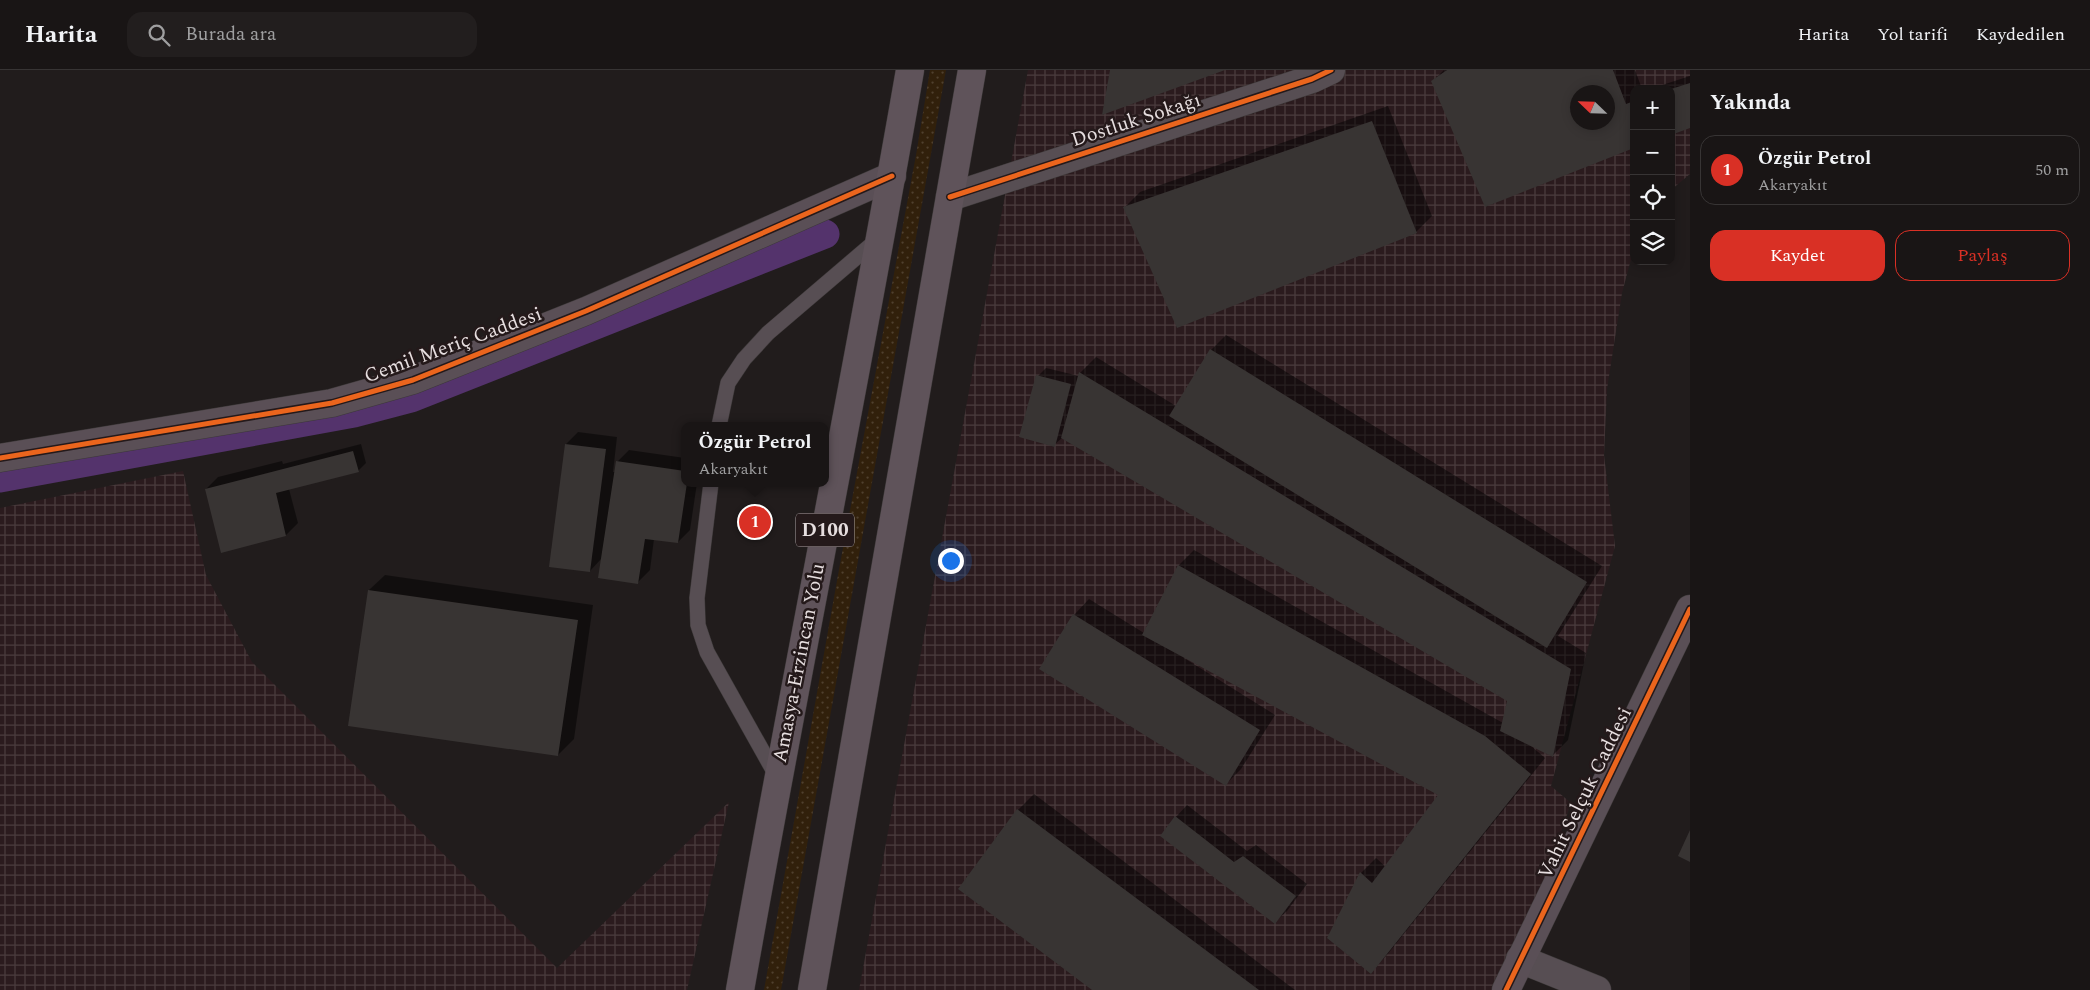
<!DOCTYPE html>
<html lang="tr">
<head>
<meta charset="utf-8">
<style>
  :root { --surface:#191515; --page:#221e1e; --text:#f1f3f6; --muted:#9f9fa0; --line:#373434; --accent:#d93025 }
  body { margin:0; font-family:Spectral,serif; background:var(--page); color:var(--text) }
  .controls { position:absolute; right:15px; top:15px; display:grid; overflow:hidden; border-radius:10px; box-shadow:0 2px 12px #0003 }
  .controls button { width:45px; height:45px; display:grid; place-items:center; padding:0; border:0; border-bottom:1px solid var(--line); background:var(--surface); color:var(--text); font:25px sans-serif }
  .compass { position:absolute; left:1570px; top:15px; width:45px; height:45px; border-radius:50%; background:var(--surface); box-shadow:0 2px 12px #0003; rotate:293deg }
  .you { position:absolute; left:950px; top:490px; width:18px; height:18px; margin:-12px; border:4px solid #fff; border-radius:50%; background:#1a73e8; box-shadow:0 0 0 8px #1a73e833 }
  .badge { display:grid; place-items:center; width:32px; height:32px; border-radius:50%; background:var(--accent); color:#fff; font-size:16px; font-weight:700 }
  .pin { position:absolute; translate:-50% -50%; border:2px solid #fff; box-shadow:0 1px 5px #0006 }
  .popup { position:absolute; left:681px; top:352px; width:148px; height:65px; box-sizing:border-box; display:grid; place-content:center; border-radius:10px; background:var(--surface); filter:drop-shadow(0 1px 4px #0005); font-size:16px; white-space:nowrap; color:var(--muted) }
  .popup b { font-size:19px; color:var(--text) }
  .popup::after { content:''; position:absolute; left:50%; top:100%; margin-left:-10px; border:10px solid transparent; border-top-color:var(--surface) }
  .list { margin:0; padding:0; list-style:none }
  h2 { display:flex; justify-content:space-between; align-items:center; height:65px; margin:0; padding:0 20px; font-size:21px }
  h2 small { font-size:16px; font-weight:400; color:var(--muted) }
  .list li { display:grid; grid-template-columns:32px 1fr auto; gap:15px; align-items:center; box-sizing:border-box; height:70px; margin:0 10px 10px; padding:0 10px; border:1px solid var(--line); border-radius:15px }
  .list b { display:block; font-size:19px; white-space:nowrap }
  .list p { margin:0; font-size:16px; white-space:nowrap; color:var(--muted) }
  .list em { font-size:16px; font-style:normal; color:var(--muted) }
  .actions { display:flex; gap:10px; padding:15px 20px }
  .actions a { flex:1; padding:11px 0; border:1px solid var(--accent); border-radius:15px; text-align:center; font-size:18px; color:var(--accent) }
  .actions .main { background:var(--accent); color:#fff }
  .icon { flex:none; width:28px; height:28px; fill:none; stroke:currentColor; stroke-width:2; stroke-linecap:round; stroke-linejoin:round }
  .map { position:relative; flex:none; width:1690px; height:920px; overflow:hidden }
  header { display:flex; align-items:center; gap:30px; box-sizing:border-box; height:70px; padding:0 25px; background:var(--surface); border-bottom:1px solid var(--line) }
  header strong { font-size:24px }
  nav { display:flex; gap:28px; margin-inline-start:auto; font-size:18px }
  .search { width:350px; height:45px; background:var(--page); display:flex; align-items:center; gap:12px; box-sizing:border-box; padding:0 18px; border-radius:15px; color:var(--muted); font-size:19px }
  main { display:flex }
  aside { flex:1; background:var(--surface) }
  .map>svg:first-child { display:block }
  .industrial { fill:url(#industrial-grid); fill-rule:evenodd }
  .grass { fill:url(#grass-dots) }
  .shadow { fill:#0007; fill-rule:evenodd }
  .lines { fill:none; stroke-linecap:round; stroke-linejoin:round }
  .canal { stroke:#54336c; stroke-width:29 }
  .building { fill:#383433; fill-rule:evenodd }
  .lane-casing { stroke:#3c3838; stroke-width:16 }
  .street-casing { stroke:#3c3838; stroke-width:29 }
  .secondary-casing { stroke:#3c3838; stroke-width:29 }
  .highway-casing { stroke:#3c3838; stroke-width:29 }
  .lane { stroke:#574e53; stroke-width:15 }
  .street { stroke:#574e53; stroke-width:28 }
  .secondary { stroke:#5a4f56; stroke-width:28 }
  .highway { stroke:#5f535a; stroke-width:28 }
  .cycleway-casing { stroke:#24191a; stroke-width:8 }
  .cycleway { stroke:#eb651d; stroke-width:5 }
  .labels { text-anchor:middle; dominant-baseline:central; stroke-width:5; stroke-linejoin:round; paint-order:stroke }
  .shield { fill:#24191a; stroke:#aca3a4; stroke-width:1 }
  .shield-label { font-size:19px; font-weight:bold; fill:#e6dedf }
  .street-label { font-size:20px; fill:#e6dedf; stroke:#24191a }
</style>
</head>
<body>
<header>
<strong>Harita</strong>
<div class="search"><svg class="icon" aria-label="search" viewBox="0 0 24 24"><circle cx="10" cy="10" r="6"/><path d="M15 15l6 6"/></svg>Burada ara</div>
<nav><a>Harita</a><a>Yol tarifi</a><a>Kaydedilen</a></nav>
</header>
<main>
<div class="map">
<svg width="1690" height="920" viewBox="0 0 1690 920">
  <defs>
    <pattern id="industrial-grid" width="8" height="8" patternUnits="userSpaceOnUse" patternTransform="scale(1.25)"><rect width="8" height="8" fill="#2b1b1e"/><path d="M0 4h8M4 0v8" fill="none" stroke="#4a3c3e"/></pattern>
    <pattern id="grass-dots" width="8" height="8" patternUnits="userSpaceOnUse" patternTransform="scale(1.25)"><rect width="8" height="8" fill="#31200b"/><path d="M2 2h.1M6 6h.1" fill="none" stroke="#4f402e" stroke-width="1.8" stroke-linecap="round"/></pattern>
  </defs>
  <rect width="100%" height="100%" fill="#211c1c"/>
  <g class="industrial">
    <path d="M1028 0H1690V104L1671 120V19H1634V178L1622 223 1607 319 1604 385 1615 476 1551 716 1571 733 1508 920H859ZM1578 22H1608V52H1578Z"/>
    <path d="M183 401 206 505 252 592 557 898 729 732 687 920H0V438Z"/>
  </g>
  <path class="grass" d="M930 0H946L781 920H764L838 505 916 85Z"/>
  <g class="shadow">
    <path d="M1444 0H1635L1642 19H1634V77L1432 12ZM1578 22H1608V52H1578Z"/>
    <path d="M1690 6V56L1671 63V19H1650Z"/>
    <path d="M1388 36 1432 146 1416 162 1125 137 1140 122Z"/>
    <path d="M1226 265 1602 496 1558 566 1586 583 1568 670 1553 685 1530 675 1545 688 1386 886 1371 902 1361 803 1376 788 1386 797 1440 724 1186 587 1184 588 1275 645 1241 699 1226 714 1074 545 1089 529 1144 563 1179 495 1194 480 1503 653 1509 631 1062 368 1054 375 1038 306 1046 298 1079 306 1080 303 1096 287 1176 336 1211 280Z"/>
    <path d="M578 362 617 367 613 402H615L617 392 629 380 685 388V413H697L690 460 678 472 654 469 650 500 638 512 602 488 590 501 551 496 566 374Z"/>
    <path d="M361 374 366 393 358 401 289 419 298 453 286 465 206 419 218 407 282 391 283 394Z"/>
    <path d="M385 505 593 535 574 669 558 685 369 520Z"/>
    <path d="M1034 724 1295 920H1094L959 819 1018 740Z"/>
    <path d="M1187 735 1247 781 1256 775 1307 814 1287 841 1275 852 1176 747Z"/>
  </g>
  <g class="lines">
    <path class="canal" d="M0 408 354 343 411 328 825 164"/>
  </g>
  <g class="building">
    <path d="M1110 0H1225L1102 45Z"/>
    <path d="M1447 0H1613L1626 34 1634 31V78L1485 137 1431 11ZM1578 22H1608V52H1578Z"/>
    <path d="M1690 13V58L1671 65V19Z"/>
    <path d="M1372 51 1417 163 1177 258 1123 137Z"/>
    <path d="M1210 279 1587 512 1547 578 1169 346Z"/>
    <path d="M1079 302 1571 599 1553 687 1500 661 1507 631 1061 368Z"/>
    <path d="M1036 305 1071 314 1055 377 1019 367Z"/>
    <path d="M565 374 606 379 590 502 549 497Z"/>
    <path d="M353 381 359 402 276 423 286 466 221 483 205 419Z"/>
    <path d="M616 391 685 401V413H687L678 473 645 469 638 514 598 508Z"/>
    <path d="M1178 495 1485 666 1531 704 1371 904 1327 868 1360 802 1372 813 1438 725 1142 565Z"/>
    <path d="M368 520 578 550 558 686 348 656Z"/>
    <path d="M1073 544 1260 660 1226 716 1039 599Z"/>
    <path d="M1017 739 1259 920H1092L958 819Z"/>
    <path d="M1175 746 1234 792 1243 786 1296 826 1275 854 1160 766Z"/>
    <path d="M1690 760V792L1678 786Z"/>
  </g>
  <g class="lines">
    <g class="lane-casing">
      <g id="lane">
        <path d="M719 356 728 313 744 289 768 263 878 169"/>
        <path d="M711 413 697 528 698 555 707 582 777 707"/>
      </g>
    </g>
    <g class="street-casing">
      <g id="street">
        <path d="M950 127 1312 9 1331 0"/>
        <path d="M1520 889 1597 920"/>
      </g>
    </g>
    <g class="secondary-casing">
      <g id="secondary">
        <path d="M0 388 332 333 413 310 586 241 892 106"/>
        <path d="M1506 920 1690 539"/>
      </g>
    </g>
    <g class="highway-casing">
      <g id="highway">
        <path d="M740 920C794 613 857 307 910 0"/>
        <path d="M812 920 972 0"/>
      </g>
    </g>
    <use href="#lane" class="lane"/>
    <use href="#street" class="street"/>
    <use href="#secondary" class="secondary"/>
    <use href="#highway" class="highway"/>
    <g class="cycleway-casing">
      <g id="cycleway">
        <path d="M950 127 1312 9 1331 0"/>
        <path d="M0 388 332 333 413 310 586 241 892 106"/>
        <path d="M1506 920 1690 539"/>
      </g>
    </g>
    <use href="#cycleway" class="cycleway"/>
  </g>
  <g class="labels">
    <rect class="shield" x="796" y="443.5" width="58" height="33" rx="4"/>
    <g class="shield-label">
      <text x="825" y="460">D100</text>
    </g>
    <g class="street-label">
      <text transform="translate(1136 50) rotate(-18)">Dostluk Sokağı</text>
      <text transform="translate(453 275) rotate(-20)">Cemil Meriç Caddesi</text>
      <text transform="translate(799 593) rotate(-79)">Amasya-Erzincan Yolu</text>
      <text transform="translate(1585 723) rotate(-64)">Vahit Selçuk Caddesi</text>
    </g>
  </g>
</svg>
<div class="controls">
<button>+</button>
<button>−</button>
<button><svg class="icon" aria-label="locate" viewBox="0 0 24 24"><circle cx="12" cy="12" r="6"/><path d="M12 2v4M12 18v4M2 12h4M18 12h4"/></svg></button>
<button><svg class="icon" aria-label="layers" viewBox="0 0 24 24"><path d="M12 4l9 5-9 5-9-5zM3 14l9 5 9-5"/></svg></button>
</div>
<svg class="compass" viewBox="-18 -18 36 36"><path d="M0-13l5 13h-10z" fill="#e53935"/><path d="M0 13l5-13h-10z" fill="#9f9fa0"/></svg>
<div class="you"></div>
<div class="pin badge" style="left:755px;top:452px">1</div>
<div class="popup"><b>Özgür Petrol</b>Akaryakıt</div>
</div>
<aside>
<h2>Yakında<small></small></h2>
<ul class="list">
<li><span class="badge">1</span><div><b>Özgür Petrol</b><p>Akaryakıt</p></div><em>50 m</em></li>
</ul>
<div class="actions"><a class="main">Kaydet</a><a>Paylaş</a></div>
</aside>
</main>
</body>
</html>
